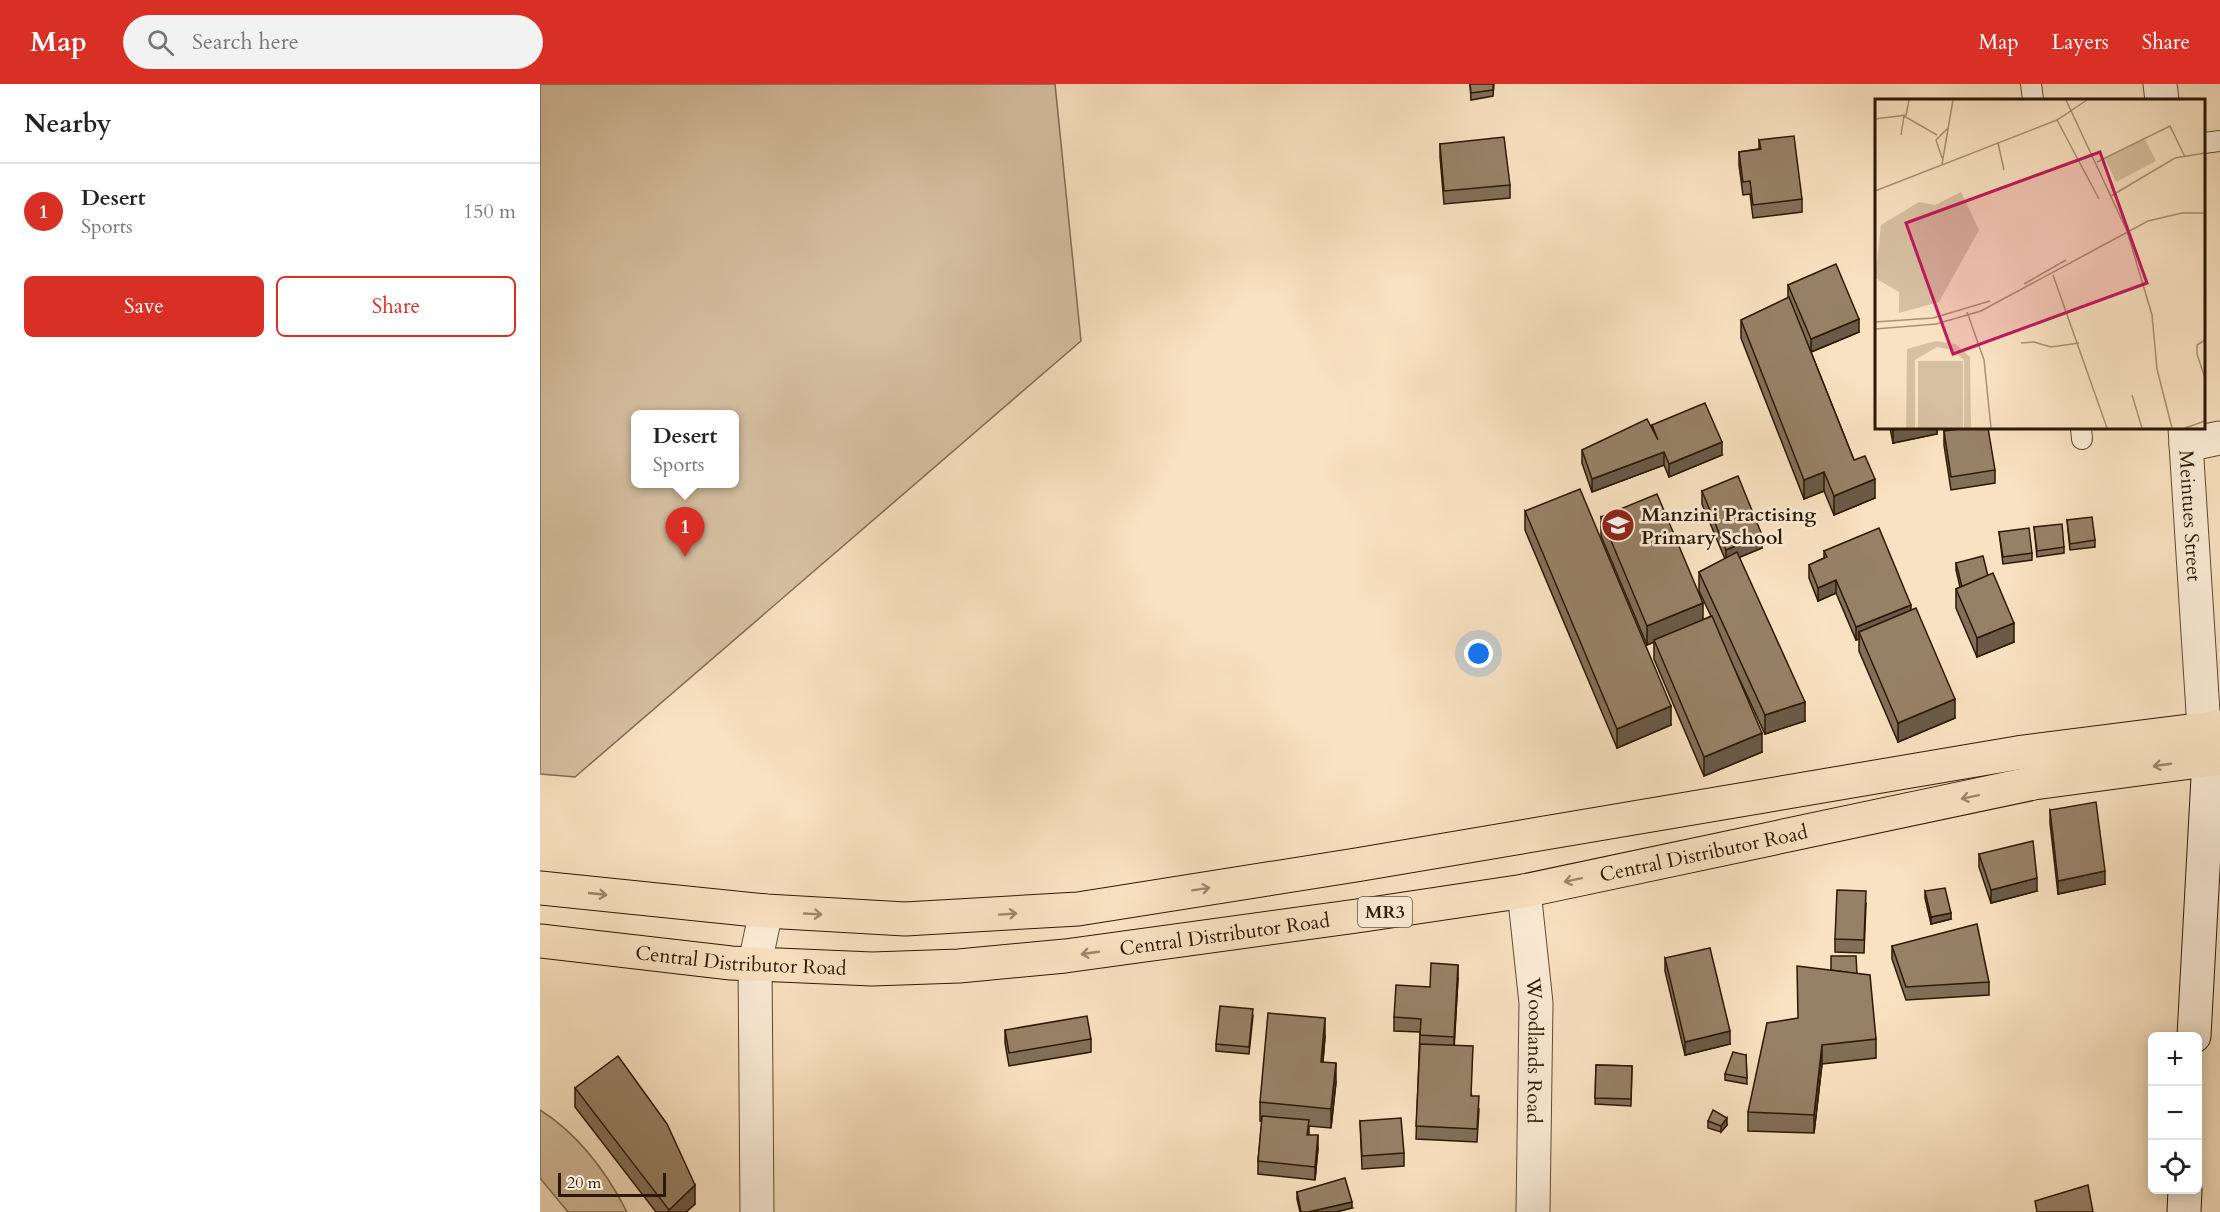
<!DOCTYPE html>
<html lang="en">
<head>
<meta charset="utf-8">
<style>
  :root { --surface:#fff; --page:#f2f2f2; --text:#222; --muted:#767676; --line:#e0e0e0; --accent:#d93025 }
  body { margin:0; font-family:Cardo,serif; background:var(--page); color:var(--text) }
  .controls { position:absolute; right:18px; bottom:18px; display:grid; overflow:hidden; border-radius:9px; box-shadow:0 3px 15px #0003 }
  .controls button { width:54px; height:54px; display:grid; place-items:center; padding:0; border:0; border-bottom:2px solid var(--line); background:var(--surface); color:var(--text); font:30px sans-serif }
  .scale { position:absolute; left:18px; bottom:15px; width:108px; box-sizing:border-box; padding-left:6px; border:3px solid #2c1804; border-top:0; font-size:16px; line-height:21px; white-space:nowrap; color:#2c1804; -webkit-text-stroke:4px #fbecd7; paint-order:stroke }
  .you { position:absolute; left:939px; top:570px; width:21px; height:21px; margin:-15px; border:4px solid #fff; border-radius:50%; background:#1a73e8; box-shadow:0 0 0 9px #1a73e833 }
  .badge { display:grid; place-items:center; width:39px; height:39px; border-radius:50%; background:var(--accent); color:#fff; font-size:20px; font-weight:700 }
  .pin { position:absolute; translate:-50% -50px; filter:drop-shadow(0 2px 3px #0008) }
  .pin::after { content:''; position:absolute; top:32px; width:21px; height:18px; background:inherit; clip-path:polygon(0 0,100% 0,50% 100%) }
  .popup { position:absolute; left:91px; top:326px; width:108px; height:78px; box-sizing:border-box; display:grid; place-content:center; border-radius:9px; background:var(--surface); filter:drop-shadow(0 2px 4px #0005); font-size:20px; white-space:nowrap; color:var(--muted) }
  .popup b { font-size:22px; color:var(--text) }
  .popup::after { content:''; position:absolute; left:50%; top:100%; margin-left:-12px; border:12px solid transparent; border-top-color:var(--surface) }
  .list { margin:0; padding:0; list-style:none }
  h2 { display:flex; justify-content:space-between; align-items:center; height:78px; margin:0; padding:0 24px; font-size:26px }
  h2 small { font-size:20px; font-weight:400; color:var(--muted) }
  .list li { display:grid; grid-template-columns:39px 1fr auto; gap:18px; align-items:center; box-sizing:border-box; height:96px; padding:0 24px; border-top:2px solid var(--line) }
  .list b { display:block; font-size:22px; white-space:nowrap }
  .list p { margin:0; font-size:20px; white-space:nowrap; color:var(--muted) }
  .list em { font-size:20px; font-style:normal; color:var(--muted) }
  .actions { display:flex; gap:12px; padding:18px 24px }
  .actions a { flex:1; padding:14px 0; border:2px solid var(--accent); border-radius:9px; text-align:center; font-size:21px; color:var(--accent) }
  .actions .main { background:var(--accent); color:#fff }
  .icon { flex:none; width:33px; height:33px; fill:none; stroke:currentColor; stroke-width:2; stroke-linecap:round; stroke-linejoin:round }
  .map { position:relative; flex:none; width:1680px; height:1128px; overflow:hidden }
  header { display:flex; align-items:center; gap:36px; box-sizing:border-box; height:84px; padding:0 30px; background:var(--accent); color:#fff }
  header strong { font-size:28px }
  nav { display:flex; gap:33px; margin-inline-start:auto; font-size:21px }
  .search { width:420px; height:54px; background:var(--page); display:flex; align-items:center; gap:15px; box-sizing:border-box; padding:0 21px; border-radius:33px; color:var(--muted); font-size:22px }
  main { display:flex }
  aside { flex:1; background:var(--surface) }
  .map>svg:first-child { display:block }
  .green { fill:#d6c0a1; stroke:#816c52; stroke-width:1.5; fill-rule:evenodd }
  .lines { fill:none; stroke-linecap:round; stroke-linejoin:round }
  .lane-casing { stroke:#5f4a33; stroke-width:22 }
  .street-casing { stroke:#5f4a33; stroke-width:35 }
  .secondary-casing { stroke:#2c1804; stroke-width:35 }
  .highway-casing { stroke:#2c1804; stroke-width:35 }
  .lane { stroke:#fbecd7; stroke-width:20 }
  .street { stroke:#fbecd7; stroke-width:33 }
  .secondary { stroke:#fbecd7; stroke-width:33 }
  .highway { stroke:#f9e2c1; stroke-width:33 }
  .wall { fill:#826f58; stroke:#2c1804; stroke-width:1.5 }
  .shaded-wall { fill:#6a5a47; stroke:#2c1804; stroke-width:1.5 }
  .building { fill:#978166; stroke:#2c1804; stroke-width:1.5 }
  .oneway { stroke:#9d876c }
  .labels { text-anchor:middle; dominant-baseline:central; stroke-width:5; stroke-linejoin:round; paint-order:stroke }
  .shield { fill:#fbecd7; stroke:#6a5843; stroke-width:1.5 }
  .shield-label { font-size:18px; font-weight:bold; fill:#2c1804 }
  .poi-label { font-size:20px; font-weight:bold; fill:#2c1804; stroke:#fbecd7; text-anchor:start }
  .street-label { font-size:20px; fill:#2c1804; stroke:#fbecd7 }
  .inset-road { fill:none; stroke:#a79175; stroke-width:1.5 }
  .view { fill:#c2185b; fill-opacity:0.15; stroke:#c2185b; stroke-width:3 }
  .inset-edge { fill:none; stroke:#2c1804; stroke-width:3 }
</style>
</head>
<body>
<header>
<strong>Map</strong>
<div class="search"><svg class="icon" aria-label="search" viewBox="0 0 24 24"><circle cx="10" cy="10" r="6"/><path d="M15 15l6 6"/></svg>Search here</div>
<nav><a>Map</a><a>Layers</a><a>Share</a></nav>
</header>
<main>
<aside>
<h2>Nearby<small></small></h2>
<ul class="list">
<li><span class="badge">1</span><div><b>Desert</b><p>Sports</p></div><em>150 m</em></li>
</ul>
<div class="actions"><a class="main">Save</a><a>Share</a></div>
</aside>
<div class="map">
<svg width="1680" height="1128" viewBox="0 0 1680 1128">
  <rect width="100%" height="100%" fill="#f9e2c1"/>
  <filter id="stains"><feTurbulence type="fractalNoise" baseFrequency=".00333" numOctaves="4"/><feColorMatrix values="0 0 0 0 .2 0 0 0 0 .09 0 0 0 0 .02 0 0 0 .5 -.17"/></filter>
  <radialGradient id="worn" r=".72"><stop offset=".6" stop-color="#630" stop-opacity="0"/><stop offset="1" stop-color="#630" stop-opacity=".3"/></radialGradient>
  <g class="green">
    <path d="M0 0H515L541 257 35 693 0 690ZM96 330H195V400H96Z"/>
    <path d="M0 1026C38 1050 67 1089 87 1128H28L0 1094Z"/>
  </g>
  <g class="lines">
    <g class="lane-casing">
      <g id="lane">
        <path d="M1491 0 1493 16"/>
        <path d="M1664 59 1680 57"/>
        <path d="M1541 344 1542 355"/>
      </g>
    </g>
    <g class="street-casing">
      <g id="street">
        <path d="M1620 0 1622 16"/>
        <path id="s1" d="M1645 344 1664 644"/>
        <path d="M1646 361 1680 354"/>
        <path id="s2" d="M984 807 996 919 993 1128"/>
        <path d="M217 1128 215 879 226 827"/>
      </g>
    </g>
    <g class="secondary-casing">
      <g id="secondary">
        <path d="M1654 952 1669 675 1665 649"/>
        <path d="M1644 1128 1645 1106"/>
      </g>
    </g>
    <g class="highway-casing">
      <g id="highway">
        <path d="M0 804 226 827 365 835 538 825 816 781 1483 668 1680 643"/>
        <path id="s3" d="M0 857 191 879 332 885 419 882 525 872 824 831 984 807 1494 699 1680 674"/>
      </g>
    </g>
    <use href="#lane" class="lane"/>
    <use href="#street" class="street"/>
    <use href="#secondary" class="secondary"/>
    <use href="#highway" class="highway"/>
  </g>
  <g class="wall">
    <path d="M930 0H954L953 12 931 16Z"/>
    <path d="M1219 56 1262 115V128L1213 134 1210 110 1203 111 1199 81V68L1219 65Z"/>
    <path d="M900 60 970 101V114L904 120 900 73Z"/>
    <path d="M1248 201 1319 248 1271 268 1314 376 1335 414 1294 431 1284 407 1264 415 1201 254V236L1248 214Z"/>
    <path d="M1112 341 1182 371 1129 393 1124 381 1052 408 1042 379V366L1112 345Z"/>
    <path d="M1350 344H1397V350L1353 359Z"/>
    <path d="M1404 347 1455 386V399L1411 406 1404 361Z"/>
    <path d="M1162 407 1222 464 1199 473 1265 637 1225 650 1191 577 1222 668 1164 692 1114 575V558L1107 561 1061 452V433L1163 536 1171 532 1159 507V488L1185 475 1162 420Z"/>
    <path d="M985 427 1131 641 1077 664 985 446Z"/>
    <path d="M1527 436 1555 456V463L1530 466Z"/>
    <path d="M1494 443 1524 463V469L1497 473Z"/>
    <path d="M1459 448 1492 469V476L1463 480Z"/>
    <path d="M1284 467 1371 527 1415 634 1358 658 1319 567V555L1316 556 1296 509 1278 517 1269 494V481L1284 474Z"/>
    <path d="M1416 479 1448 492 1474 558 1437 573 1416 524V505L1420 503 1416 486Z"/>
    <path d="M1510 726 1565 800 1518 810 1510 739Z"/>
    <path d="M1439 770 1497 807 1451 819 1439 783Z"/>
    <path d="M1385 807 1411 835 1391 840 1385 814Z"/>
    <path d="M1326 820 1324 869 1295 868V855Z"/>
    <path d="M1352 862 1449 898V911L1366 916 1352 875Z"/>
    <path d="M1125 874 1190 960 1145 971 1125 887Z"/>
    <path d="M1317 890 1336 955V974L1282 980 1274 1049 1208 1047V1028Z"/>
    <path d="M918 894 914 961 932 1012 939 1025 937 1058 876 1055 880 948 854 947V933L890 903Z"/>
    <path d="M713 932 709 970 676 967V960Z"/>
    <path d="M465 946 551 955V968L469 982 465 959Z"/>
    <path d="M785 953 783 978 796 998 791 1044 769 1042V1051L778 1064 775 1096 718 1090V1077L722 1037H720V1018Z"/>
    <path d="M1206 971 1207 1000 1185 996V990Z"/>
    <path d="M1056 981 1092 982 1091 1022 1055 1020Z"/>
    <path d="M35 1004 155 1120 146 1128H116L35 1023Z"/>
    <path d="M820 1037 864 1069V1082L822 1085Z"/>
    <path d="M1168 1037 1187 1041 1181 1048 1168 1044Z"/>
    <path d="M757 1108 812 1124 796 1128H760L757 1115Z"/>
  </g>
  <g class="shaded-wall">
    <path d="M1319 235V248L1271 268V255Z"/>
    <path d="M1366 344H1397V350L1353 359V346Z"/>
    <path d="M1182 358V371L1129 393V380Z"/>
    <path d="M1124 368V381L1052 408V395Z"/>
    <path d="M1284 388V407L1264 415V396Z"/>
    <path d="M1335 395V414L1294 431V412Z"/>
    <path d="M1222 451V464L1186 479V466Z"/>
    <path d="M1296 496V509L1278 517V504Z"/>
    <path d="M1163 519V538L1107 561V542Z"/>
    <path d="M1371 521V534L1319 548V555L1316 556V543Z"/>
    <path d="M1474 539V558L1437 573V554Z"/>
    <path d="M1415 615V634L1358 658V639Z"/>
    <path d="M1265 618V637L1225 650V631Z"/>
    <path d="M1131 622V641L1077 664V645Z"/>
    <path d="M1222 649V668L1164 692V673Z"/>
    <path d="M1565 787V800L1518 810V797Z"/>
    <path d="M1497 794V807L1451 819V806Z"/>
    <path d="M1411 829V835L1391 840V833Z"/>
    <path d="M918 881V894L914 966V953Z"/>
    <path d="M785 934V953L781 997V978Z"/>
    <path d="M1190 947V960L1145 971V958Z"/>
    <path d="M1282 961V980L1274 1049V1031Z"/>
    <path d="M796 979V998L791 1044V1025Z"/>
    <path d="M1187 1034V1041L1181 1048V1042Z"/>
    <path d="M778 1051V1064L775 1096V1083Z"/>
    <path d="M155 1101V1120L146 1128H129V1126Z"/>
    <path d="M812 1118V1124L796 1128H768Z"/>
  </g>
  <g class="building">
    <path d="M930 0H953V6L931 9Z"/>
    <path d="M1254 52 1262 115 1213 121 1210 97 1203 98 1199 68 1221 65 1219 56Z"/>
    <path d="M964 53 970 101 904 107 900 60Z"/>
    <path d="M1296 180 1319 235 1271 255 1248 201Z"/>
    <path d="M1249 213 1314 376 1325 372 1335 395 1294 412 1284 388 1264 396 1201 236Z"/>
    <path d="M1165 319 1182 358 1129 380 1124 368 1052 395 1042 366 1107 335 1118 356 1112 341Z"/>
    <path d="M1353 344H1366L1353 346Z"/>
    <path d="M1429 344H1448L1455 386 1411 393 1404 347Z"/>
    <path d="M1198 392 1222 451 1186 466 1162 407Z"/>
    <path d="M1040 405 1131 622 1077 645 985 427Z"/>
    <path d="M1117 410 1163 519 1107 542 1061 433Z"/>
    <path d="M1552 433 1555 456 1530 460 1527 436Z"/>
    <path d="M1522 440 1524 463 1497 467 1494 443Z"/>
    <path d="M1339 444 1371 521 1316 543 1296 496 1278 504 1269 481 1287 473 1284 467Z"/>
    <path d="M1489 444 1492 469 1463 473 1459 448Z"/>
    <path d="M1197 468 1265 618 1225 631 1159 488Z"/>
    <path d="M1443 472 1448 492 1422 503 1416 479Z"/>
    <path d="M1453 489 1474 539 1437 554 1416 505Z"/>
    <path d="M1376 524 1415 615 1358 639 1319 548Z"/>
    <path d="M1172 532 1222 649 1164 673 1114 556Z"/>
    <path d="M1556 718 1565 787 1518 797 1510 726Z"/>
    <path d="M1493 757 1497 794 1451 806 1439 770Z"/>
    <path d="M1405 804 1411 829 1391 833 1385 807Z"/>
    <path d="M1297 806 1326 807 1324 856 1295 855Z"/>
    <path d="M1437 840 1449 898 1366 903 1352 862Z"/>
    <path d="M1170 864 1190 947 1145 958 1125 874Z"/>
    <path d="M1291 872H1316L1317 890 1291 886Z"/>
    <path d="M891 879 918 881 914 953 880 951 881 935 854 933 856 901 890 903Z"/>
    <path d="M1257 882 1330 891 1336 955 1282 961 1274 1031 1208 1028 1227 939 1258 934Z"/>
    <path d="M680 922 713 925 709 963 676 960Z"/>
    <path d="M728 929 785 934 781 978 796 979 791 1025 720 1018Z"/>
    <path d="M547 932 551 955 469 969 465 946Z"/>
    <path d="M880 960 933 962 931 1012H939L937 1045 876 1042Z"/>
    <path d="M1193 968 1206 971 1207 994 1185 990Z"/>
    <path d="M78 972 127 1040 155 1101 129 1126 35 1004Z"/>
    <path d="M1056 981 1092 982 1091 1015 1055 1014Z"/>
    <path d="M1173 1026 1187 1034 1181 1042 1168 1037Z"/>
    <path d="M722 1032 769 1036 767 1051H778L775 1083 718 1077Z"/>
    <path d="M861 1034 864 1069 822 1072 820 1037Z"/>
    <path d="M805 1094 812 1118 768 1128H761L757 1108Z"/>
    <path d="M1548 1101 1553 1128H1497L1495 1117Z"/>
  </g>
  <defs><path id="oneway-shaft" d="M-6 0H5M1.5-3L5.5 0L1.5 3" fill="none" stroke-width="1.6" stroke-linecap="round" stroke-linejoin="round" transform="scale(1.5)"/></defs>
  <g class="oneway">
    <use href="#oneway-shaft" transform="translate(1622 681) rotate(172)"/>
    <use href="#oneway-shaft" transform="translate(1430 713) rotate(168)"/>
    <use href="#oneway-shaft" transform="translate(1033 796) rotate(168)"/>
    <use href="#oneway-shaft" transform="translate(661 805) rotate(-9)"/>
    <use href="#oneway-shaft" transform="translate(58 810) rotate(6)"/>
    <use href="#oneway-shaft" transform="translate(273 830) rotate(3)"/>
    <use href="#oneway-shaft" transform="translate(468 830) rotate(-4)"/>
    <use href="#oneway-shaft" transform="translate(550 869) rotate(172)"/>
  </g>
  <defs>
    <g id="school-disc" transform="scale(1.725)"><circle r="9.5" fill="#8f2418" stroke="#fbecd7"/><path d="M0-5L7-2L0 1L-7-2ZM-4 1L0 2.5L4 1V4Q0 6-4 4Z" fill="#fff"/></g>
  </defs>
  <g fill-rule="evenodd">
    <use href="#school-disc" x="1078" y="441"/>
  </g>
  <g class="labels">
    <rect class="shield" x="818" y="813" width="54" height="30" rx="4.5"/>
    <g class="shield-label">
      <text x="845" y="828">MR3</text>
    </g>
    <g class="poi-label">
      <text x="1101" y="430">Manzini Practising<tspan x="1101" dy="23">Primary School</tspan></text>
    </g>
    <g class="street-label">
      <text stroke="none"><textPath href="#s1" startOffset="88">Meintues Street</textPath></text>
      <text stroke="none"><textPath href="#s3" startOffset="1174">Central Distributor Road</textPath></text>
      <text stroke="none"><textPath href="#s3" startOffset="688">Central Distributor Road</textPath></text>
      <text stroke="none"><textPath href="#s3" startOffset="202">Central Distributor Road</textPath></text>
      <text stroke="none"><textPath href="#s2" startOffset="160">Woodlands Road</textPath></text>
    </g>
  </g>
  <g transform="translate(1335 15)">
    <rect width="330" height="330" fill="#f9e2c1"/>
    <path d="M270 40 281 62 241 83 230 60ZM86 93 104 131 64 203 24 214V193L0 179 6 126 44 103 60 106ZM61 242 80 245 95 258 96 329H89V261L77 251 62 248 40 261V329H31L32 250ZM43 262H88V329H43Z" fill="#d6c0a1"/>
    <path class="inset-road" d="M191 1 252 132 277 216 282 270 297 329M0 20 31 16 34 1M182 21 224 100M26 36 29 17 62 36M123 44 129 71M67 59 61 41 73 29M222 63 295 27 310 58M67 65 78 1M0 92 182 21 212 1M236 97 300 59 330 54M178 176 232 329M149 185 191 161M92 213 109 261 116 329M0 223 58 219 115 202M0 230 61 225 106 212 273 122 307 114H330M330 241 322 246V255L330 279M146 244 159 243 176 248 204 244M257 296 267 329M310 329 330 322"/>
    <path class="view" d="M225 53 272 184 78 255 31 124Z"/>
    <rect width="330" height="330" class="inset-edge"/>
  </g>
  <rect width="100%" height="100%" filter="url(#stains)"/>
  <rect width="100%" height="100%" fill="url(#worn)"/>
</svg>
<div class="controls">
<button>+</button>
<button>−</button>
<button><svg class="icon" aria-label="locate" viewBox="0 0 24 24"><circle cx="12" cy="12" r="6"/><path d="M12 2v4M12 18v4M2 12h4M18 12h4"/></svg></button>
</div>
<div class="scale">20 m</div>
<div class="you"></div>
<div class="pin badge" style="left:145px;top:473px">1</div>
<div class="popup"><b>Desert</b>Sports</div>
</div>
</main>
</body>
</html>
